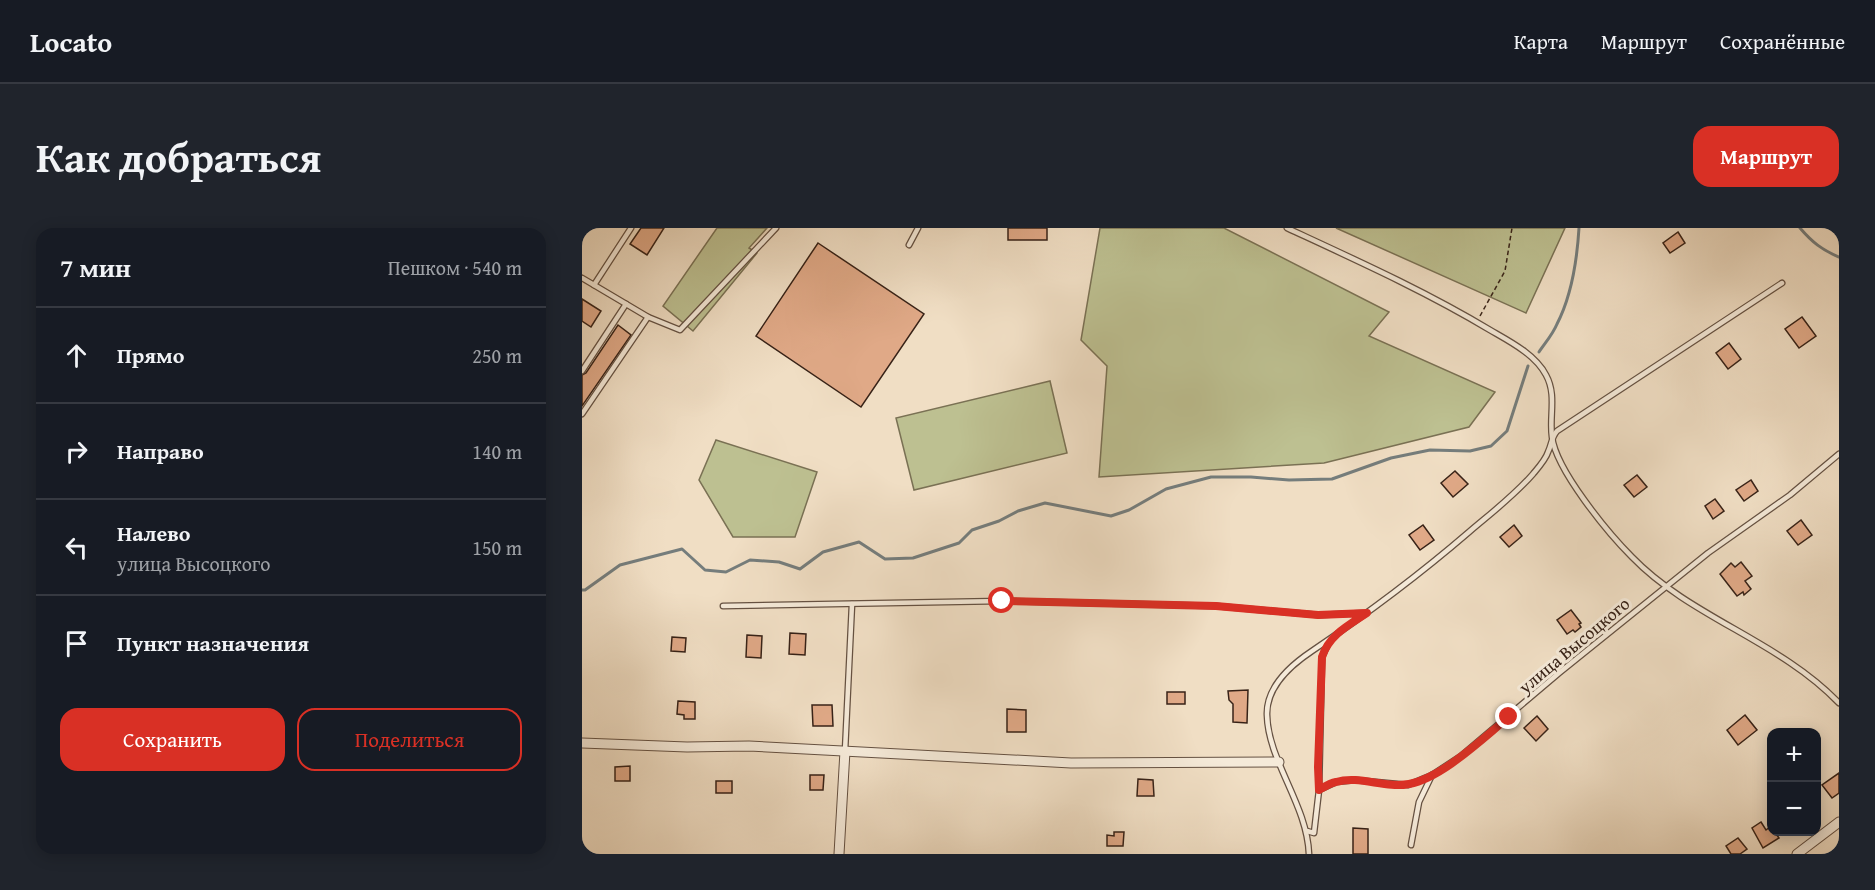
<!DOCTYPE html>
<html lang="ru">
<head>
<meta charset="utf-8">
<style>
  :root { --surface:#171b24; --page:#20242c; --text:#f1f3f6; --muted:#9ea1a6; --line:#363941; --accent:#d93025 }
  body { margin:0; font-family:"Gentium Book Plus",serif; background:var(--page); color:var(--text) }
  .controls { position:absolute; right:18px; bottom:18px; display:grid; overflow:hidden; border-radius:12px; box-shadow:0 3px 15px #0003 }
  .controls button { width:54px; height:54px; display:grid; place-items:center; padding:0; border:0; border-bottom:2px solid var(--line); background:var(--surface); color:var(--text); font:30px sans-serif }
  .stop { position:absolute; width:18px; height:18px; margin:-14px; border:4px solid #d93025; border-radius:50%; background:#fff }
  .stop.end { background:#d93025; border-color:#fff; box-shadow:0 2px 6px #0008 }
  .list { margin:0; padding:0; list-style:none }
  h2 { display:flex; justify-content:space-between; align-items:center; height:78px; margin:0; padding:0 24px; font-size:26px }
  h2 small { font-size:20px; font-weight:400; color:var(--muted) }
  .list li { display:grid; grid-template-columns:39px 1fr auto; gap:18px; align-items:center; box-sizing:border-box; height:96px; padding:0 24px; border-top:2px solid var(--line) }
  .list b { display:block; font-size:22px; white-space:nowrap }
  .list p { margin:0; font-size:20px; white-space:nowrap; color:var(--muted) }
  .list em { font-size:20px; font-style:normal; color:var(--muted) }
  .actions { display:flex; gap:12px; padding:18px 24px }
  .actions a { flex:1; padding:14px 0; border:2px solid var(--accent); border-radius:18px; text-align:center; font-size:21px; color:var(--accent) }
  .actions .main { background:var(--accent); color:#fff }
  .icon { flex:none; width:33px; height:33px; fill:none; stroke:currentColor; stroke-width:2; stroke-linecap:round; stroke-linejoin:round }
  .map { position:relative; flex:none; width:1257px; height:626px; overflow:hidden; border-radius:18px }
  header { display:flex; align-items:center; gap:36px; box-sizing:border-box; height:84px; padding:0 30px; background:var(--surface); border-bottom:2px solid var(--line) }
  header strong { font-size:28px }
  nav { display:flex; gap:33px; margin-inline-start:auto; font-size:21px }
  .intro { display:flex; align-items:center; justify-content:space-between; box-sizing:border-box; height:144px; padding:0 36px }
  h1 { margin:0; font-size:42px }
  .button { padding:15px 27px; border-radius:18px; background:var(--accent); color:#fff; font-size:21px; font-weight:700 }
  main { display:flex; gap:36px; padding:0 36px }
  aside { flex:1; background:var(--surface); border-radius:18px; box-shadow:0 3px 15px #0003 }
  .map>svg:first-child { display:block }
  .green { fill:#bdc091; stroke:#7a7154; stroke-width:1.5 }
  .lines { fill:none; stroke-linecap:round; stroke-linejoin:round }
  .stream { stroke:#757d7c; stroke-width:3 }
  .building { fill:#e0a987; stroke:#372217; stroke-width:1.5 }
  .lane-casing { stroke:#655142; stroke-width:7 }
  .street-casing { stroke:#655142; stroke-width:11 }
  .path { stroke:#372217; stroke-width:1.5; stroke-dasharray:4.5 3; stroke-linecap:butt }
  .lane { stroke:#f5ead9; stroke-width:4.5 }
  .street { stroke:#f5ead9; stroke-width:9 }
  .route { stroke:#d93025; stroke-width:8 }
  .labels { text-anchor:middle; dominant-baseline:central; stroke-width:6; stroke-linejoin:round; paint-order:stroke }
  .street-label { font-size:18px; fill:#372217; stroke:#f5ead9 }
</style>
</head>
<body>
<header>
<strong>Locato</strong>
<nav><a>Карта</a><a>Маршрут</a><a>Сохранённые</a></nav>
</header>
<div class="intro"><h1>Как добраться</h1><a class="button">Маршрут</a></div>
<main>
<aside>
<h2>7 мин<small>Пешком · 540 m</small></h2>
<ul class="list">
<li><svg class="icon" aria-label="ahead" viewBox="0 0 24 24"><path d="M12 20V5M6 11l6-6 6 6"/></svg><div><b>Прямо</b></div><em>250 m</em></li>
<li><svg class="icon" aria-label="right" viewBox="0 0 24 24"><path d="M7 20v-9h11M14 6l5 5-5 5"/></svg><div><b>Направо</b></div><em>140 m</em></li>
<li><svg class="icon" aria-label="left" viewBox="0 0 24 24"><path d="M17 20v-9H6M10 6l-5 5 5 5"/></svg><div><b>Налево</b><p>улица Высоцкого</p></div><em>150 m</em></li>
<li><svg class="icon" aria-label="arrive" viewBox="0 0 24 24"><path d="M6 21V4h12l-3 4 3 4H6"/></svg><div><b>Пункт назначения</b></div></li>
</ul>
<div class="actions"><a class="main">Сохранить</a><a>Поделиться</a></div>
</aside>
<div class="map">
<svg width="1257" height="626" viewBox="0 0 1257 626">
  <rect width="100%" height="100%" fill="#f0dec4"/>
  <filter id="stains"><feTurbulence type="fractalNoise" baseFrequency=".00333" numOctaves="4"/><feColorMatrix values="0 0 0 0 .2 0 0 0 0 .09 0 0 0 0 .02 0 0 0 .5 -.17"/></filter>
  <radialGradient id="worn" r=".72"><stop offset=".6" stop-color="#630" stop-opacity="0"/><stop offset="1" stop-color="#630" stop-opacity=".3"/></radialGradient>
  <g class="green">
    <path d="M135 0H185L167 20 175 25 111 103 81 78Z"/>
    <path d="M518 0H642L807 84 787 108 913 164 887 199 742 235 517 249 525 138 499 112Z"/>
    <path d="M754 0H983L944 85Z"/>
    <path d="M468 153 485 225 332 262 314 190Z"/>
    <path d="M134 212 235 244 213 309H151L117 252Z"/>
  </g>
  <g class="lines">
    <g class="stream">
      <path d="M1218 0C1230 14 1240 22 1257 29"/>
      <path d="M957 124C963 115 971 106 975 96 990 67 995 33 997 0"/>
      <path d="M0 362H3L38 337 100 321 123 342 144 344 168 332 197 334 218 341 241 324 277 314 303 331 331 330 377 315 390 302 417 293 436 283 463 275 529 288 547 282 584 261 629 249H669L707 252 750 251 809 230 848 222 888 223 909 218 925 203 946 138"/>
    </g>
  </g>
  <g class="building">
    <path d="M59 0H82L65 27 48 16Z"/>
    <rect x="426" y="0" width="39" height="12"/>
    <path d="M1096 4 1103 15 1088 25 1081 15Z"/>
    <path d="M236 15 342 86 279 179 174 108Z"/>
    <path d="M0 71 19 83 9 99 0 93Z"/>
    <path d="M1220 89 1234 108 1217 120 1203 101Z"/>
    <path d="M36 97 49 107 0 178V147L4 145Z"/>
    <path d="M1147 115 1159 131 1146 141 1134 125Z"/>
    <path d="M873 243 886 256 871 269 859 255Z"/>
    <path d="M1055 247 1065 259 1052 269 1042 257Z"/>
    <path d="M1169 252 1176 263 1162 273 1154 262Z"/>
    <path d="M1133 271 1142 283 1131 291 1123 278Z"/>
    <path d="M1219 292 1230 307 1216 317 1205 303Z"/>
    <path d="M841 297 852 312 838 322 827 307Z"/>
    <path d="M932 297 940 308 927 319 918 309Z"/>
    <path d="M1159 334 1170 348 1163 353 1169 361 1162 367 1161 364 1155 368 1138 346 1149 335 1153 339Z"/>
    <path d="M989 382 999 395 997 396 999 399 993 404 991 402 985 406 975 392Z"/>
    <path d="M208 405 224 406 223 427 207 426Z"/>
    <path d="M165 407 180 408 179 430 164 429Z"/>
    <path d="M90 409 104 410 103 424 89 423Z"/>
    <path d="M666 462 665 495 651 494V476L647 472 646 463Z"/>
    <rect x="585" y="464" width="18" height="12"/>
    <path d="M96 473 113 474V491H102V487L95 486Z"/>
    <path d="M230 477H250L251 498H231Z"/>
    <path d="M425 481 444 482V504H425Z"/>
    <path d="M1163 487 1175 502 1156 517 1145 502Z"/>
    <path d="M955 488 966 501 954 513 942 500Z"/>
    <path d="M48 538V553H33V539Z"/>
    <path d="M1257 545V565L1250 570 1240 557Z"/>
    <path d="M228 547H242L241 562H228Z"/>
    <path d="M556 551 571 552 572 568H555Z"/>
    <rect x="134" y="553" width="16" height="12"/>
    <path d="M1179 594 1184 602 1188 599 1190 603H1192L1197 610 1181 620 1170 600Z"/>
    <path d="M771 600 786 601V626H771Z"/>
    <path d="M532 604H542L541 618H525V607L532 608Z"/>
    <path d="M1156 610 1165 621 1158 626H1149L1144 618Z"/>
  </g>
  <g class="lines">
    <g class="lane-casing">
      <g id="lane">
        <path d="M705 0C774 32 843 63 908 102 927 113 953 126 964 147 975 167 967 188 970 209 974 242 1026 305 1050 329 1109 390 1198 413 1257 475"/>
        <path d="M327 17 336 0"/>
        <path d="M0 50 12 57 49 0"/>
        <path d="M12 57 66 89"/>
        <path d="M0 143 44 76"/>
        <path d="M0 186 66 89 98 102 194 0"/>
        <path d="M141 378 420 373 634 378 737 387 783 385"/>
        <path d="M263 523 270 376"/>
        <path d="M737 562 740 429 747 414"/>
        <path d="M725 603 732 605 737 562 754 554 773 552 826 557 850 547 879 528 977 445 1126 325 1208 267 1257 226"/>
        <path d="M829 617 837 574 850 547"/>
        <path d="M727 626C725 576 686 533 685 487 684 459 709 437 730 423 785 386 837 347 887 304 908 286 932 268 951 246 956 240 964 231 966 224 970 216 969 210 975 203L1200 55"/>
      </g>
    </g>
    <g class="street-casing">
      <g id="street">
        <path d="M0 515 105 519 167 518 489 535 697 534"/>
        <path d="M257 626 263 523"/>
        <path d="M1215 626 1257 594"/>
      </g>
    </g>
    <path class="path" d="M898 88 923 43 930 0"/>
    <use href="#lane" class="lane"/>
    <use href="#street" class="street"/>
  </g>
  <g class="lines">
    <path class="route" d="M420 373 634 378 736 387 785 385C767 397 747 407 740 429L736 539 737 562C742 559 748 555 754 554 778 547 803 561 827 556 860 550 901 510 927 489"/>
  </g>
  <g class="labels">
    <g class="street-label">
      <text transform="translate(992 417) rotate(-40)">улица Высоцкого</text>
    </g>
  </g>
  <rect width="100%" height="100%" filter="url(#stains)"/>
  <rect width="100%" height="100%" fill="url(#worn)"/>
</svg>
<div class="controls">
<button>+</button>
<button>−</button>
</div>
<div class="stop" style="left:420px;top:373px"></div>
<div class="stop end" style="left:927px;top:489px"></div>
</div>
</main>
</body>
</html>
